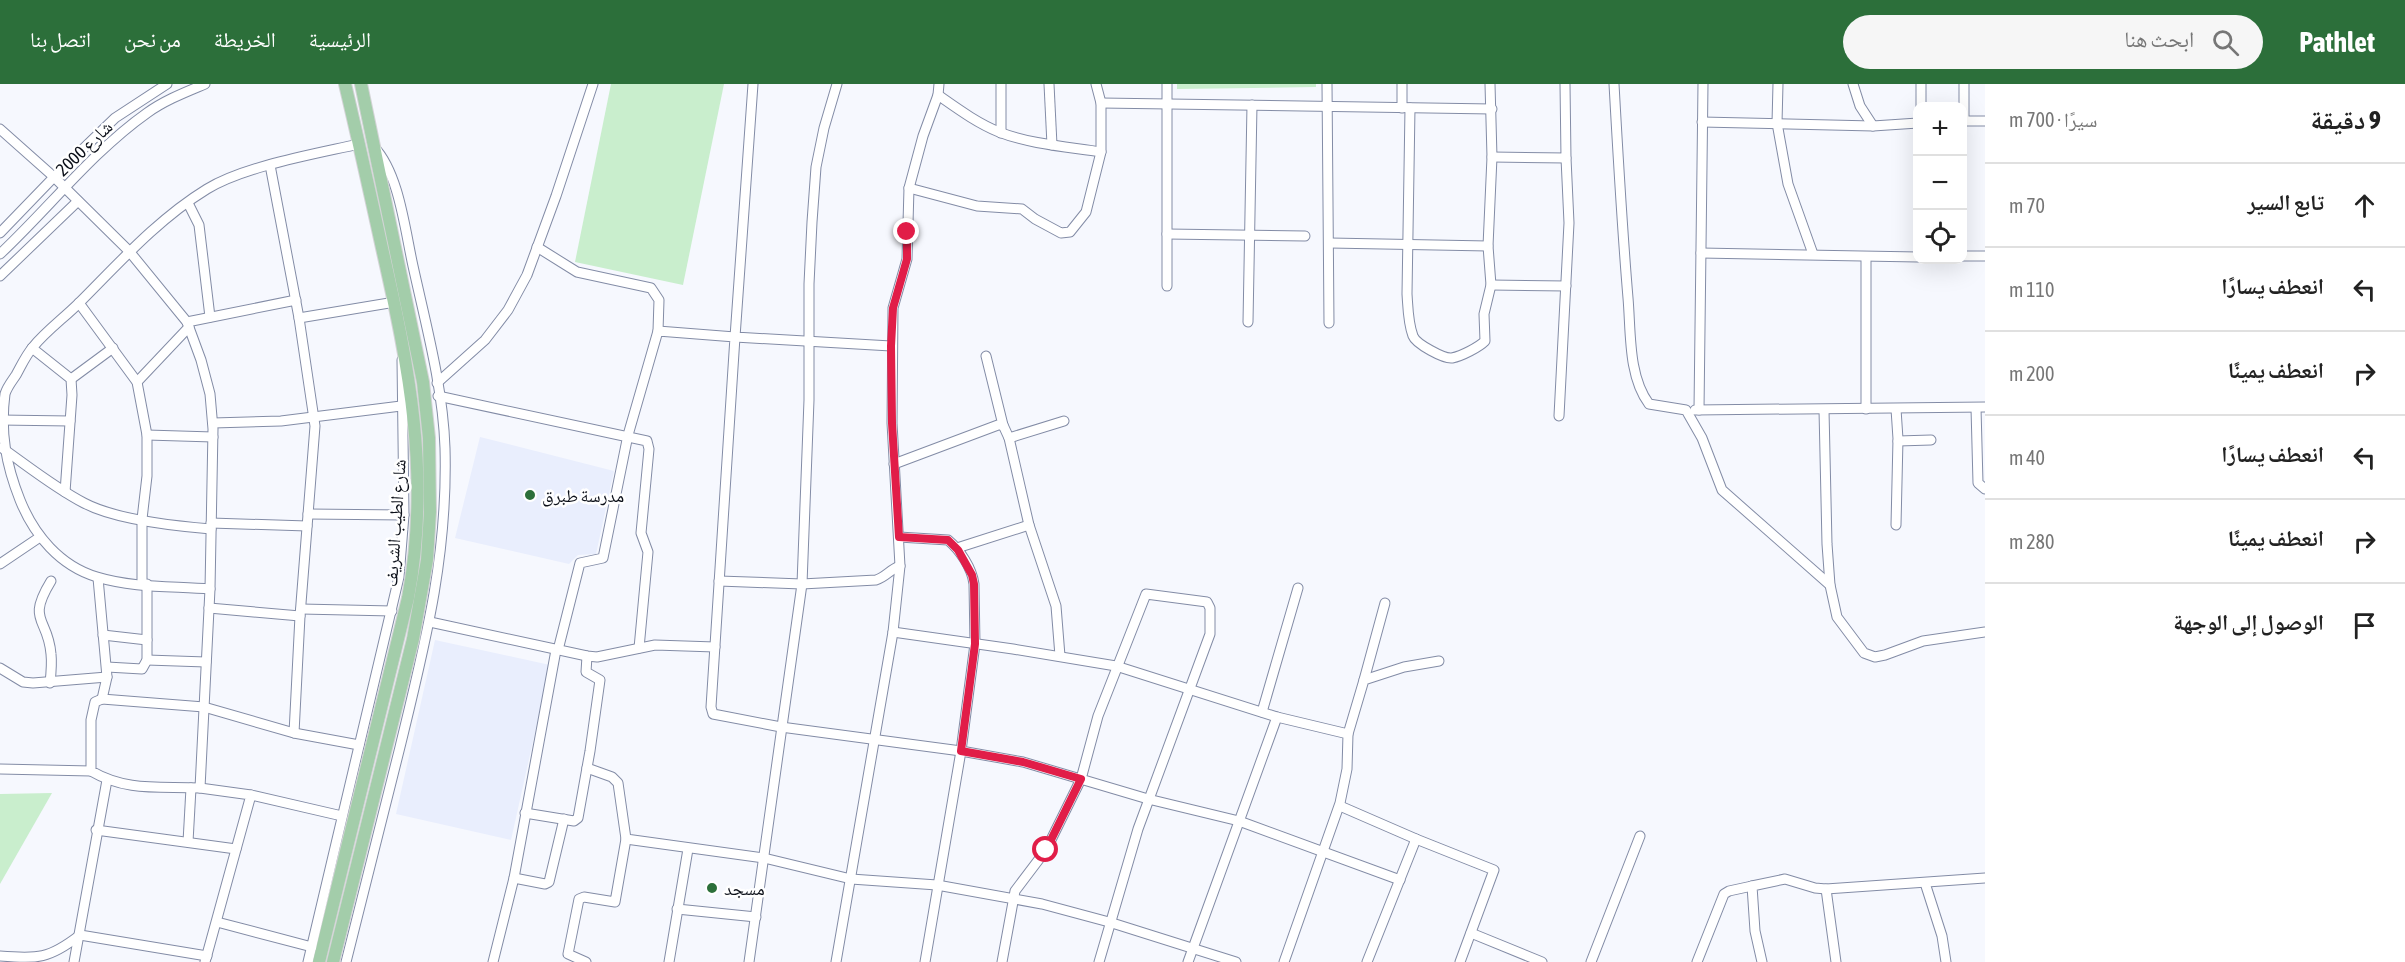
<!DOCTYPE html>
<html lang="ar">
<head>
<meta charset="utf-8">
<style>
  :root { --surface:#fff; --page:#f6f6f6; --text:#222; --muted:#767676; --line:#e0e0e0; --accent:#2c6f3a }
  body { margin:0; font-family:"Asap Condensed","Noto Naskh Arabic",sans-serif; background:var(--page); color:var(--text); direction:rtl }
  .controls { position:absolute; right:18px; top:18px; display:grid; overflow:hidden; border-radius:12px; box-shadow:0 6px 24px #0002 }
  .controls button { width:54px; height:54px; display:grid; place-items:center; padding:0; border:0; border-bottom:2px solid var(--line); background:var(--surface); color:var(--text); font:30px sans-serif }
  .stop { position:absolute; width:18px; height:18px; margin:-14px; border:4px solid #e11d48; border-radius:50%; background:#fff }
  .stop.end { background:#e11d48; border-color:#fff; box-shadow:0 2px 6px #0008 }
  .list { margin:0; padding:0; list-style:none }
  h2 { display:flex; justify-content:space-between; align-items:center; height:78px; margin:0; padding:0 24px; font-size:26px }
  h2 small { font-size:20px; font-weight:400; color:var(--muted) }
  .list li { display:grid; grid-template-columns:39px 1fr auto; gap:18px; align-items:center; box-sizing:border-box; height:84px; padding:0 24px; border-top:2px solid var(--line) }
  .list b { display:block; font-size:22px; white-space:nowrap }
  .list em { font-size:20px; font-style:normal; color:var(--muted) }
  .icon { flex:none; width:33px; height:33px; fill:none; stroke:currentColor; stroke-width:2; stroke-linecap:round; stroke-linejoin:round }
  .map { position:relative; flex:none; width:1985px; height:878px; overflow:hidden; direction:ltr }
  header { display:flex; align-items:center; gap:36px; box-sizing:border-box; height:84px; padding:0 30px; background:var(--accent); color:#fff }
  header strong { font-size:28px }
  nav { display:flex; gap:33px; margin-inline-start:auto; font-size:21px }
  .search { width:420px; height:54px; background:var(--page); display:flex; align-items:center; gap:15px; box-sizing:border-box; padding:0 21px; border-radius:33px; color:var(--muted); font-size:22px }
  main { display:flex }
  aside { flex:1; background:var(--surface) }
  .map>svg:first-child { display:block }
  .built { fill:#e9eefd }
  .green { fill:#c9eecd }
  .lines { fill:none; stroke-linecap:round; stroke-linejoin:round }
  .minor-casing { stroke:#838ca6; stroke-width:11 }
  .major-casing { stroke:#d3d4d6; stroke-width:14 }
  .minor { stroke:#fff; stroke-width:9 }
  .major { stroke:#a3cdaa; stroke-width:12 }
  .route { stroke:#e11d48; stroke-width:8 }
  .poi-dot { fill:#2c6f3a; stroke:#fff; stroke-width:2 }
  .labels { text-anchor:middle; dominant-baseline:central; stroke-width:5; stroke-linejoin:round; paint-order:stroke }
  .street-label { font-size:18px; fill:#0c1019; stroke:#fff }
  .poi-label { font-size:18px; fill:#0c1019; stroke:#fff; text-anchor:start }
</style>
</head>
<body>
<header>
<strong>Pathlet</strong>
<div class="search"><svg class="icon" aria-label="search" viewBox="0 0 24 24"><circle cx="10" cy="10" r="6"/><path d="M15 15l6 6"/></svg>ابحث هنا</div>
<nav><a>الرئيسية</a><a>الخريطة</a><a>من نحن</a><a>اتصل بنا</a></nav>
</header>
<main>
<aside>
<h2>9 دقيقة<small>سيرًا · 700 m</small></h2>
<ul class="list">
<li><svg class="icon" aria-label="ahead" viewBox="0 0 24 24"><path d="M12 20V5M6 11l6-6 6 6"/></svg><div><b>تابع السير</b></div><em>70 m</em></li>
<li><svg class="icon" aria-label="left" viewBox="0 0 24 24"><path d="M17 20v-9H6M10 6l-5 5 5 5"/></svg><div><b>انعطف يسارًا</b></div><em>110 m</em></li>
<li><svg class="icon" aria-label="right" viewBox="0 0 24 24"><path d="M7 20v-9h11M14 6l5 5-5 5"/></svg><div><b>انعطف يمينًا</b></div><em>200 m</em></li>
<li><svg class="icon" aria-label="left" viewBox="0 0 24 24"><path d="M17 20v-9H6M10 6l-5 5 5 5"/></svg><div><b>انعطف يسارًا</b></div><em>40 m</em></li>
<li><svg class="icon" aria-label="right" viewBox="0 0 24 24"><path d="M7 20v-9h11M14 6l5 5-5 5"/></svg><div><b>انعطف يمينًا</b></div><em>280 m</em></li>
<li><svg class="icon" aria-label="arrive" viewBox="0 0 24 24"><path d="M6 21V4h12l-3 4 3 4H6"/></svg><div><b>الوصول إلى الوجهة</b></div></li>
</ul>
</aside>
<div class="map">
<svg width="1985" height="878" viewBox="0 0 1985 878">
  <rect width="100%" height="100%" fill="#f6f8fe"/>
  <g class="built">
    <path d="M480 353 614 387 596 470 578 471 569 480 455 454Z"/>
    <path d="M435 556 550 581 511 756 396 730Z"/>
  </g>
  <g class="green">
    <path d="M611 0H724L683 201 575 178Z"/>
    <path d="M1177 0H1316V3L1177 5Z"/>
    <path d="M52 709 0 800V710Z"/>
  </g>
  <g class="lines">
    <g class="minor-casing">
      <g id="minor">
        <path d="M753 0 735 253 891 262"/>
        <path d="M1049 0 1052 61"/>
        <path d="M1327 0 1329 239"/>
        <path d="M1402 0V24"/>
        <path d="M1614 0C1618 72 1622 143 1628 214 1631 248 1628 292 1649 320L1686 326 1702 354 1722 406 1830 501"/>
        <path d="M1778 0 1777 39 1788 100 1813 170"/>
        <path d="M1853 0 1860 22 1873 42"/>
        <path d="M1964 0V37"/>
        <path d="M938 11C958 25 977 39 999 48 1029 60 1069 63 1101 68"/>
        <path d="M1101 19 1492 25"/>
        <path d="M1921 22V0"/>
        <path d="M1410 24 1407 210C1408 224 1408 239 1413 252 1416 260 1444 275 1452 274 1462 272 1479 263 1485 257L1484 230 1491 201 1488 162 1492 73 1490 0"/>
        <path d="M1962 37H1985"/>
        <path d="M1702 38 1873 42 1918 39"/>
        <path d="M0 45 54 93 129 167 187 238 201 276 210 310 213 345 210 505 200 704C160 702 127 708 91 687V636L95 618 102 615"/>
        <path d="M1001 49V0"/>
        <path d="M1492 73 1566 74 1565 0"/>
        <path d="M270 81 299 234 315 342 300 532 294 649"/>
        <path d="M909 104 977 122 1022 125 1035 135 1061 149 1070 148 1086 128 1101 68V19L1096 0"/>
        <path d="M188 119 199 141 210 233"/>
        <path d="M0 149 54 93 115 34 167 0"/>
        <path d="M1167 150 1305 152"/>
        <path d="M1330 159 1488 162"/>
        <path d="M537 163 577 188 651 204 659 216 658 247"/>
        <path d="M1701 169 1918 173"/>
        <path d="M0 170C49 124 92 68 147 29 165 16 186 8 205 0"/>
        <path d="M1962 172H1985"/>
        <path d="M0 192 78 117"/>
        <path d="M1491 201 1566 202"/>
        <path d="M1167 202V0"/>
        <path d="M79 219 137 298 147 351V392L142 435V500"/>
        <path d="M299 234 395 218"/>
        <path d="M187 238 296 216"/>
        <path d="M1248 238 1252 21"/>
        <path d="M32 264 71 295 72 311 65 408"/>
        <path d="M986 272 1003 341 1009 354 1029 441 1056 522 1060 572"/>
        <path d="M71 295 113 264"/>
        <path d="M137 298 189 243"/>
        <path d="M437 299 485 256 508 226 527 191 556 112 593 0"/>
        <path d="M438 312 647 357 649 365 641 449 648 468 639 564"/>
        <path d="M1976 324 1978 399 1985 405"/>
        <path d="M1866 325V174"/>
        <path d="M1896 325 1898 355 1896 441"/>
        <path d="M1695 326 1985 323"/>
        <path d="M1699 326 1703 0"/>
        <path d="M1824 326 1827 460 1830 501 1837 533 1864 569 1875 573 1885 571 1923 557 1985 548"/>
        <path d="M1559 332 1569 139 1566 74"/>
        <path d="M0 336 70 337"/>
        <path d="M213 339 281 337 401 322"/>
        <path d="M147 351 213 353"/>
        <path d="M1009 354 1064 337"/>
        <path d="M1898 357 1931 356"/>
        <path d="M2 364C29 383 55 404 84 419 116 436 174 442 211 445"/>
        <path d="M894 380 998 341H1003"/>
        <path d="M308 430 404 431"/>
        <path d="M211 439 307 442"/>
        <path d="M899 453 948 456C960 466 972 484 974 500L975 560 961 667 925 878"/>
        <path d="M957 464 1029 441"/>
        <path d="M0 480 40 453"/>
        <path d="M98 494 107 593 102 615 204 623 294 649 359 661"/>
        <path d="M719 497 802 500 876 496C886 493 889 486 900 482"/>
        <path d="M210 505C173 502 133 504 97 493 60 482 34 451 20 416 6 381 0 348 5 310 7 303 12 297 16 291 21 282 26 271 33 263 46 247 64 234 79 219 119 179 158 135 207 105 245 82 315 70 359 60"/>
        <path d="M209 524 300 532"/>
        <path d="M301 525 392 527"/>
        <path d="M430 538 587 572 597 573 655 561 715 563"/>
        <path d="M893 548 1013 565 1116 582 1277 633 1348 650 1347 685 1340 719 1284 878"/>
        <path d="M103 551 147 556"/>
        <path d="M558 566 580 479 603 474 628 351 658 247 735 253 711 623 713 630 781 643 961 667 1023 678 1148 715 1239 737 1400 796"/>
        <path d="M147 576 206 578"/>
        <path d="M107 583 142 585 147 576V500"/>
        <path d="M0 584 23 598 33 599 107 593"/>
        <path d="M1364 596 1385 519"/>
        <path d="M50 599C51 590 52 579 51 570 48 533 26 538 51 497"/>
        <path d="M1262 628 1298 504"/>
        <path d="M1348 650 1364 596 1404 583 1439 577"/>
        <path d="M587 684 612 693 618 699 626 755 764 774 851 795 937 801 1042 820 1109 838 1236 878"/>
        <path d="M0 685 91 687"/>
        <path d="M200 704 251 711 205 878"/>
        <path d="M251 711 342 732"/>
        <path d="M1340 722 1416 755 1367 878"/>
        <path d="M525 729 574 737 578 734 590 667 600 596 586 588 587 572"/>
        <path d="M96 746 236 765"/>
        <path d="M1416 755 1494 786 1460 878"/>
        <path d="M188 758 191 704"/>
        <path d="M514 794 545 800 549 798 564 735"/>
        <path d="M1925 799 1942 852 1946 878"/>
        <path d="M1826 805 1836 878"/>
        <path d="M677 825 756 833"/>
        <path d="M217 838 312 863"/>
        <path d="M1471 849 1542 878"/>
        <path d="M0 872C38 875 49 875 80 851L207 872"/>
        <path d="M74 878 107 696"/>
        <path d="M308 878 399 493 404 431 402 276"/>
        <path d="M346 878C364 806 382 735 400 663 425 560 448 472 445 364 443 303 426 241 413 182 405 146 399 89 374 63"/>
        <path d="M493 878 514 794 556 566"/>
        <path d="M586 878 568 870 579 815 584 813 615 818 626 755"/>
        <path d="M669 878 688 765"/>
        <path d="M749 878 802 500 809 316V200L812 138 816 83 824 44 837 0"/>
        <path d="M836 878 893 548 900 482 892 339 893 224 907 175 909 104 923 52 938 11 939 0"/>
        <path d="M1002 878 1015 807 1046 766 1081 695 1098 632 1146 510 1207 518 1210 524V550L1138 745 1099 878"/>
        <path d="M1188 878 1277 633"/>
        <path d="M1591 878 1640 752"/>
        <path d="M1697 878 1724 810 1729 807 1752 802"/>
        <path d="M1762 878 1755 847 1752 802 1785 795 1815 804 1826 805 1985 794"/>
      </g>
    </g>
    <g class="major-casing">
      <g id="major">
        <path d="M319 878 408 514C431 392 409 283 382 164 370 109 358 55 345 0"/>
        <path d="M333 878 413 555 427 476 430 428 429 354 423 298 361 0"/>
      </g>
    </g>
    <use href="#minor" class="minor"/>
    <use href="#major" class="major"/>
  </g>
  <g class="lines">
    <path class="route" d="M907 148V175L893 224 891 262 892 339 899 453 948 456 958 466 972 491 974 500 975 560 961 667 1023 678 1081 695 1046 766"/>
  </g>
  <g class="poi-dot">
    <circle cx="530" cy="411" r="6"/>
    <circle cx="712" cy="804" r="6"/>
  </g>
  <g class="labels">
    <g class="street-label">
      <text transform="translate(84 64) rotate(-44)">شارع 2000</text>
      <text transform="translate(395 439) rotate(-86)">شارع الطيب الشريف</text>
    </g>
    <g class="poi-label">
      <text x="542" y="411">مدرسة طبرق</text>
      <text x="724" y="804">مسجد</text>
    </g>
  </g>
</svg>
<div class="controls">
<button>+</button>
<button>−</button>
<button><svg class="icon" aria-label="locate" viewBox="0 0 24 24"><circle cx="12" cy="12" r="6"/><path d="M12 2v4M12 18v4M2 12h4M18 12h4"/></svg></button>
</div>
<div class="stop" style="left:1046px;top:766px"></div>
<div class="stop end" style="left:907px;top:148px"></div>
</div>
</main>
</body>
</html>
